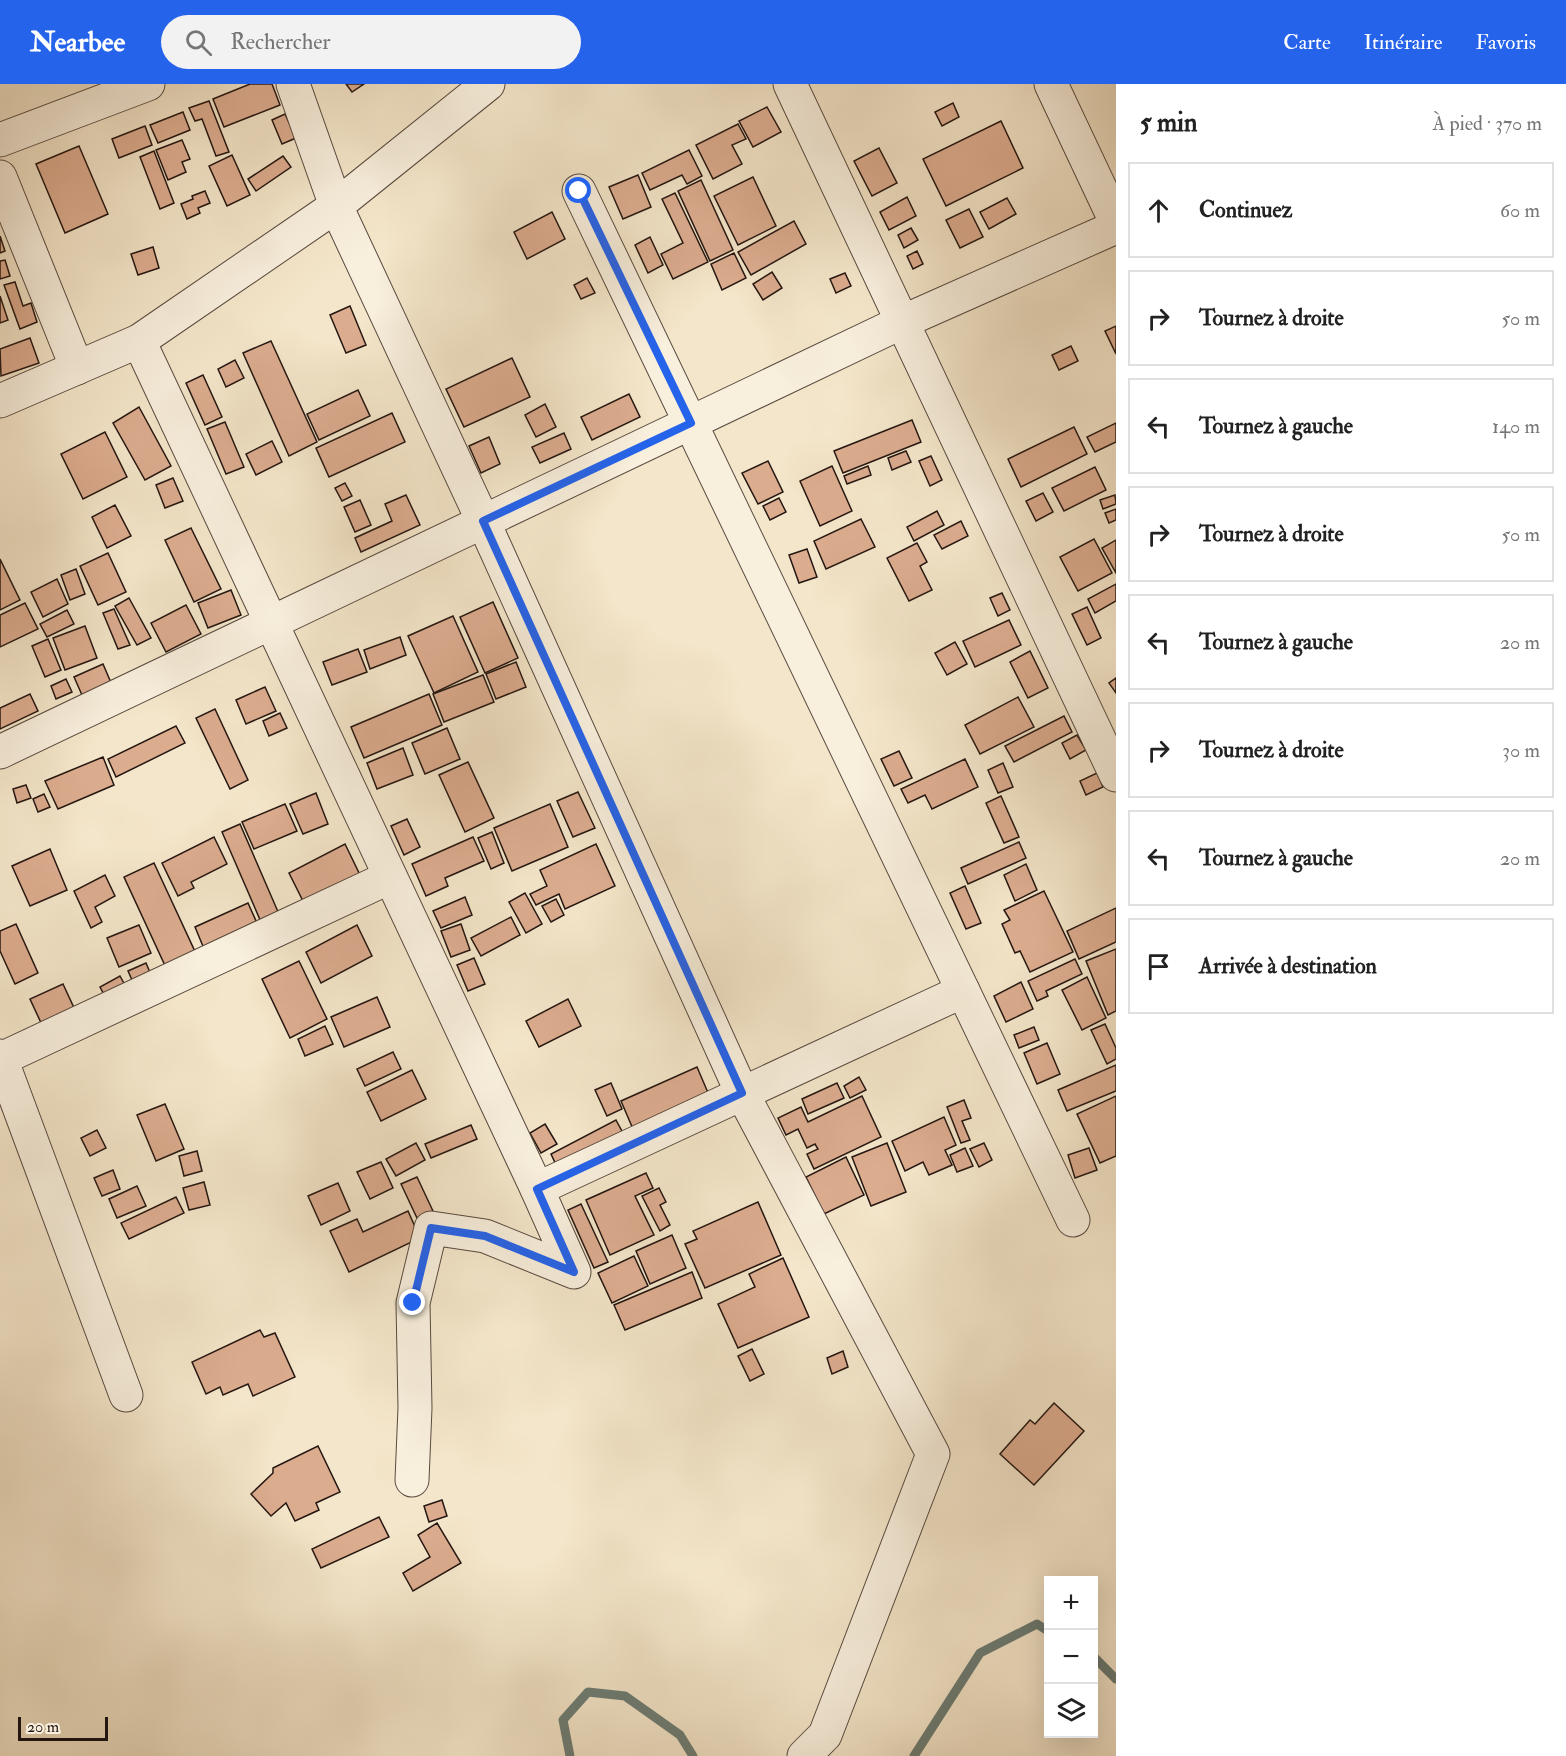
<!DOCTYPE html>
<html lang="fr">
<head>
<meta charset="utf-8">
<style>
  :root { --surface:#fff; --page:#f2f2f2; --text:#222; --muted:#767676; --line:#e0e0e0; --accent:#2563eb }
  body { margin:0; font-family:"IM FELL Double Pica",serif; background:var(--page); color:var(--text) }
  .controls { position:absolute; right:18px; bottom:18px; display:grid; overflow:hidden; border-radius:0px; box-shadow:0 6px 24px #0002 }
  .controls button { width:54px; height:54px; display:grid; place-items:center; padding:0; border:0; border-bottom:2px solid var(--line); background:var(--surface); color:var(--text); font:30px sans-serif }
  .scale { position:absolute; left:18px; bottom:15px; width:90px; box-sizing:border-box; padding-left:6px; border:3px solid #241611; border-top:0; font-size:16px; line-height:21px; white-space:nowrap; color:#241611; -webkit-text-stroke:4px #f8efdd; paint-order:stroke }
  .stop { position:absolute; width:18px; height:18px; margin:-14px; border:4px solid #2563eb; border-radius:50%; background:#fff }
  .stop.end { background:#2563eb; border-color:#fff; box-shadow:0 2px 6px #0008 }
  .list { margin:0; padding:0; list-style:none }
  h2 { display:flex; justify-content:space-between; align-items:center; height:78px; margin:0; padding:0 24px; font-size:26px }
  h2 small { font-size:20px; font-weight:400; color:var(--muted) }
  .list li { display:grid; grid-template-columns:39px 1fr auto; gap:18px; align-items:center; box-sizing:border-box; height:96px; margin:0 12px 12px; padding:0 12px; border:2px solid var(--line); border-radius:0px }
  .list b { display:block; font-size:22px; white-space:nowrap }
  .list em { font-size:20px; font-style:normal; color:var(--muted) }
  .icon { flex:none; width:33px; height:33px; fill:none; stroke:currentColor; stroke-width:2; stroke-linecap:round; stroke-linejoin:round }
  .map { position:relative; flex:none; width:1116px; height:1672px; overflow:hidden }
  header { display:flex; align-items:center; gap:36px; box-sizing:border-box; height:84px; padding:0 30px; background:var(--accent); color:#fff }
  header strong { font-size:28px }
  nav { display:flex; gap:33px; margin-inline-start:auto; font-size:21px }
  .search { width:420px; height:54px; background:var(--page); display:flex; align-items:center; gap:15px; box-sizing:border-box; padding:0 21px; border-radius:33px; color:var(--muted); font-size:22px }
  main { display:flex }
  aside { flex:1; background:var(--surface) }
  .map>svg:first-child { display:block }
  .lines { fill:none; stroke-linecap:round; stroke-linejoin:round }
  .stream { stroke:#6c7c74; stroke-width:9 }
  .building { fill:#dcac8f; stroke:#241611; stroke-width:1.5 }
  .minor-casing { stroke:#584a3f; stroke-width:35 }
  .minor { stroke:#f8efdd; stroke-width:33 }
  .route { stroke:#2563eb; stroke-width:8 }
</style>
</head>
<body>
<header>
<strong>Nearbee</strong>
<div class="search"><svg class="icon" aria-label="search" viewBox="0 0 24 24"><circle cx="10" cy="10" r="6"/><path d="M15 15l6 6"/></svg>Rechercher</div>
<nav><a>Carte</a><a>Itinéraire</a><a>Favoris</a></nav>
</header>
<main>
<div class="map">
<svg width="1116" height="1672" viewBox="0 0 1116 1672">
  <rect width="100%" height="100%" fill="#f4e6ca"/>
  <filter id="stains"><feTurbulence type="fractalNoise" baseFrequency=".00333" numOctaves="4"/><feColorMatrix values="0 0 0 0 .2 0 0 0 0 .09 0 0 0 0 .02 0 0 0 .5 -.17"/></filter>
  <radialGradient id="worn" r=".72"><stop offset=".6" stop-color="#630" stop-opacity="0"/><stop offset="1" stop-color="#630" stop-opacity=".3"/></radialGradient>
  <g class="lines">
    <g class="stream">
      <path d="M1094 1573 1116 1595"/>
      <path d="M570 1672 563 1636 588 1608 625 1612 680 1651 693 1672"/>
      <path d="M914 1672 980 1569 1037 1540 1048 1547"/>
    </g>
  </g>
  <g class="building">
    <path d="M250 0H272L280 21 224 43 213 15Z"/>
    <path d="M346 0H364L352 8Z"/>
    <path d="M209 17 229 68 216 72 202 35 195 37 189 24Z"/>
    <path d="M953 19 959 33 942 42 935 28Z"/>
    <path d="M767 23 781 48 753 63 739 37Z"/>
    <path d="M183 28 190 46 158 59 150 41Z"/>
    <path d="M285 30 296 54 282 60 272 36Z"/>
    <path d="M1001 37 1023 84 946 122 923 75Z"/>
    <path d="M738 40 746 55 732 61 742 80 713 95 696 61Z"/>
    <path d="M145 42 152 61 119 74 112 55Z"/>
    <path d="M182 56 190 75 182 78 186 88 168 96 156 66Z"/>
    <path d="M79 62 108 130 65 149 36 80Z"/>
    <path d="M879 64 897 99 872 112 854 77Z"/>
    <path d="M689 66 702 92 687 100 682 91 650 106 642 89Z"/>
    <path d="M154 67 174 119 160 125 140 73Z"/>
    <path d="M232 71 250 111 227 122 209 82Z"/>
    <path d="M283 72 291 83 256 107 248 95Z"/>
    <path d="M638 91 651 123 623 135 609 103Z"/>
    <path d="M753 93 776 142 738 161 714 112Z"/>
    <path d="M701 96 733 166 710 177 678 107Z"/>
    <path d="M205 107 210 119 198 124 200 129 187 135 181 120 193 115 192 112Z"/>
    <path d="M675 109 708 178 673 195 661 170 683 159 662 115Z"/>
    <path d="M907 113 916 132 889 146 880 128Z"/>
    <path d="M1007 114 1016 130 989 145 980 128Z"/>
    <path d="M969 125 983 153 960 164 946 136Z"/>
    <path d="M552 128 565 155 527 175 514 148Z"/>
    <path d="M794 137 806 160 751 191 738 168Z"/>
    <path d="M911 144 918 156 904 164 898 151Z"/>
    <path d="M0 152 5 167 0 169Z"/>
    <path d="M650 153 663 181 648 189 635 161Z"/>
    <path d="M153 163 159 184 138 191 131 170Z"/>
    <path d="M917 167 923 180 913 185 907 172Z"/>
    <path d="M734 169 746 194 722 206 711 180Z"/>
    <path d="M5 176 10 192 0 195V177Z"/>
    <path d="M772 188 782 204 763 216 753 200Z"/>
    <path d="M845 189 851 202 836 209 830 195Z"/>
    <path d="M587 194 595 209 581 215 574 201Z"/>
    <path d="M15 198 23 222 31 219 37 238 20 245 4 201Z"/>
    <path d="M0 212 8 236 0 239Z"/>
    <path d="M350 222 366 261 346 269 330 231Z"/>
    <path d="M1116 242V270L1105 247Z"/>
    <path d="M30 254 39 279 1 292 0 265Z"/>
    <path d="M271 257 317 358 289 372 243 269Z"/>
    <path d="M1071 262 1078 277 1059 286 1052 271Z"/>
    <path d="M512 274 530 313 464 343 446 305Z"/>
    <path d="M235 276 244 294 226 303 218 285Z"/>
    <path d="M203 291 222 333 205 341 186 299Z"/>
    <path d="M358 306 370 332 319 356 307 330Z"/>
    <path d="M629 310 640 333 592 356 581 333Z"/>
    <path d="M545 320 556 343 536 353 525 331Z"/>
    <path d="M139 323 171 382 145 396 113 339Z"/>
    <path d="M392 329 405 358 329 393 316 364Z"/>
    <path d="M912 336 921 358 843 389 834 367Z"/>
    <path d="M225 338 244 383 226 390 207 345Z"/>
    <path d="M1116 339V358L1095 368 1087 353Z"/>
    <path d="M1074 343 1087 370 1021 403 1008 375Z"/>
    <path d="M105 348 127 393 83 415 61 370Z"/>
    <path d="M564 349 571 365 540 379 532 363Z"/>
    <path d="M489 353 500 380 481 389 469 362Z"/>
    <path d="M272 357 282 378 256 391 246 370Z"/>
    <path d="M906 367 911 378 892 386 888 374Z"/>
    <path d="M931 372 942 396 930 402 919 377Z"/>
    <path d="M768 377 783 408 758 420 742 389Z"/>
    <path d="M832 382 852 427 820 442 800 397Z"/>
    <path d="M868 382 871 391 847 400 844 392Z"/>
    <path d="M1095 383 1106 406 1064 427 1052 404Z"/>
    <path d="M173 394 183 417 165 424 156 401Z"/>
    <path d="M345 399 352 412 342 417 335 404Z"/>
    <path d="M1043 409 1053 428 1036 437 1026 417Z"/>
    <path d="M406 411 420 441 361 468 355 454 392 437 385 420Z"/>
    <path d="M1115 411 1116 420 1103 425 1100 416Z"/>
    <path d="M779 414 786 428 770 436 763 422Z"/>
    <path d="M360 416 371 441 355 448 344 423Z"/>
    <path d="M115 421 131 452 107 464 92 433Z"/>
    <path d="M1116 425V436L1109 439 1105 429Z"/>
    <path d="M937 427 944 441 914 457 907 443Z"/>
    <path d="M861 435 875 463 826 485 814 457Z"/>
    <path d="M961 437 968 452 942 465 934 451Z"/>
    <path d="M191 444 221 505 194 518 165 456Z"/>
    <path d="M1094 455 1112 489 1078 507 1060 473Z"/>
    <path d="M1116 456V489L1102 464Z"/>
    <path d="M917 459 927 478 920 482 932 506 909 517 887 474Z"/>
    <path d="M807 465 817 493 799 499 789 471Z"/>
    <path d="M108 469 126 508 98 521 80 482Z"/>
    <path d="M0 475 20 516 0 526Z"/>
    <path d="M76 485 85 510 70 516 61 491Z"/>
    <path d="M57 495 68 520 43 533 31 508Z"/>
    <path d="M1116 500V517L1095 529 1088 515Z"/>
    <path d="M231 506 241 531 208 544 198 519Z"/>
    <path d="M1002 509 1010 526 998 532 990 514Z"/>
    <path d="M129 514 151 554 137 561 115 522Z"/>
    <path d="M493 518 518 574 485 589 460 533Z"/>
    <path d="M25 519 38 545 0 563V531Z"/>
    <path d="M186 521 201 550 166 568 151 539Z"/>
    <path d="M1087 523 1101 554 1087 561 1072 530Z"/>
    <path d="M114 525 130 561 118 565 103 529Z"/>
    <path d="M67 526 74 540 47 553 40 540Z"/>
    <path d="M453 532 478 588 434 609 408 552Z"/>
    <path d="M1009 536 1021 561 975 583 963 557Z"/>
    <path d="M85 542 97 574 65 586 53 554Z"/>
    <path d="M400 553 406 571 370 585 364 566Z"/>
    <path d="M48 555 61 586 45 593 32 562Z"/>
    <path d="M955 558 967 580 947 591 935 569Z"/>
    <path d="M358 565 367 588 332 601 323 578Z"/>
    <path d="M1030 567 1048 604 1028 614 1010 578Z"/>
    <path d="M516 578 526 603 496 615 486 590Z"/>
    <path d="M103 580 115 608 86 620 74 593Z"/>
    <path d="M483 591 494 618 444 638 433 610Z"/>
    <path d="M1116 594V609L1109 599Z"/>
    <path d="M66 595 72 608 56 615 51 602Z"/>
    <path d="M265 603 276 627 246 640 236 616Z"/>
    <path d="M30 610 38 627 0 645V624Z"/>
    <path d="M429 610 442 641 364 674 351 643Z"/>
    <path d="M1018 613 1034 643 980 670 965 641Z"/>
    <path d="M215 625 248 696 230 705 196 634Z"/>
    <path d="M280 629 287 644 269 652 263 637Z"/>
    <path d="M1064 632 1072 648 1014 678 1005 662Z"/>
    <path d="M176 642 185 659 116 693 108 675Z"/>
    <path d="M447 644 460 675 425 690 412 659Z"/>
    <path d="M1077 651 1086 666 1070 675 1062 659Z"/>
    <path d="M403 664 413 691 377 705 367 679Z"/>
    <path d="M899 667 912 694 894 702 881 675Z"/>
    <path d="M103 673 114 701 58 725 45 697Z"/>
    <path d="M965 675 978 703 932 725 925 711 908 719 901 705Z"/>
    <path d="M468 678 494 734 465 748 439 691Z"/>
    <path d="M1003 679 1013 703 998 709 988 686Z"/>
    <path d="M1097 689 1103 703 1086 711 1080 697Z"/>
    <path d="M26 701 31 714 17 719 13 705Z"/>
    <path d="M578 708 595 744 573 753 557 717Z"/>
    <path d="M316 709 328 740 303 750 290 720Z"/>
    <path d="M44 710 50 723 38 728 33 715Z"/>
    <path d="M1001 712 1019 753 1004 759 986 719Z"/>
    <path d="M285 720 297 747 254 765 242 738Z"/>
    <path d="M550 720 568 763 512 787 494 744Z"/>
    <path d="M407 735 420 763 404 771 391 742Z"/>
    <path d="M240 740 279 830 261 838 222 748Z"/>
    <path d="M492 748 504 779 491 785 478 754Z"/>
    <path d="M214 753 227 780 191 798 194 804 178 812 162 779Z"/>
    <path d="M473 753 484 777 445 794 448 802 426 812 412 780Z"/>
    <path d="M1019 758 1026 774 968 800 961 784Z"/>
    <path d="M345 760 361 793 305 821 289 789Z"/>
    <path d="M596 760 615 802 565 825 559 810 536 821 530 810 547 802 540 786Z"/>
    <path d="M50 765 67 806 30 822 12 782Z"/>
    <path d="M154 779 198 874 168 888 124 793Z"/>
    <path d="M1026 780 1037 806 1015 817 1004 791Z"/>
    <path d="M105 791 115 812 95 823 102 838 91 844 74 807Z"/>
    <path d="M965 802 981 839 966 845 950 809Z"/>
    <path d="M1044 807 1073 868 1030 888 1020 867 1015 869 1002 840 1010 836 1004 826Z"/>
    <path d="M525 809 542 840 526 849 509 818Z"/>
    <path d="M465 813 472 831 441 844 433 827Z"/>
    <path d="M556 815 564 831 551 838 542 822Z"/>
    <path d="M248 819 261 848 207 872 195 843Z"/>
    <path d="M1116 824V858L1079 875 1067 847Z"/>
    <path d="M511 833 520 851 481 872 471 854Z"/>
    <path d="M16 840 38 889 15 900 0 867V847Z"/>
    <path d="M461 840 470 866 451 873 441 847Z"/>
    <path d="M139 841 151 869 119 883 107 854Z"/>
    <path d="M357 841 372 872 321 899 306 868Z"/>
    <path d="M1116 865V927L1108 931 1086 877Z"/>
    <path d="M474 874 485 900 468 907 457 881Z"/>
    <path d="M1075 875 1082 890 1046 907 1048 912 1037 917 1028 897Z"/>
    <path d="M299 877 327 935 290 954 262 895Z"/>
    <path d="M146 879 154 898 136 905 128 887Z"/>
    <path d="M120 892 126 903 106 914 100 903Z"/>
    <path d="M1087 893 1106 934 1082 946 1062 906Z"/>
    <path d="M1021 898 1033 925 1006 938 994 912Z"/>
    <path d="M63 900 75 926 42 941 30 915Z"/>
    <path d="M377 913 390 943 344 963 331 933Z"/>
    <path d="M568 915 581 942 539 963 526 937Z"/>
    <path d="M1105 940 1116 964V975L1107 980 1091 946Z"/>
    <path d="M325 942 333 960 305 972 298 955Z"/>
    <path d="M1034 943 1039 956 1019 964 1014 951Z"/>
    <path d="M1047 959 1060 990 1037 1000 1024 969Z"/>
    <path d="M393 968 401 985 365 1002 357 985Z"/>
    <path d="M1116 981V1007L1067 1027 1058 1006Z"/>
    <path d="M697 983 709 1011 633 1045 621 1017Z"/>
    <path d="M412 986 426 1015 381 1037 367 1008Z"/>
    <path d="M859 993 866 1006 850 1014 844 1002Z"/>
    <path d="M611 999 622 1025 607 1032 595 1006Z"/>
    <path d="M837 999 844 1014 808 1030 802 1015Z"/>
    <path d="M862 1012 881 1053 814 1085 807 1070 818 1065 815 1060 807 1064 798 1045 786 1051 778 1034 801 1023 808 1038Z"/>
    <path d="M1116 1012V1072L1100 1079 1077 1030Z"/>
    <path d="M964 1016 971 1034 962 1037 970 1056 961 1059 947 1023Z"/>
    <path d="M165 1020 184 1065 156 1077 137 1031Z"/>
    <path d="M944 1033 956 1061 945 1066 952 1081 929 1091 923 1078 905 1087 892 1057Z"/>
    <path d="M616 1036 624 1051 558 1085 551 1070Z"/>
    <path d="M545 1040 557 1060 541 1069 530 1049Z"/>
    <path d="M471 1041 477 1055 431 1074 425 1060Z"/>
    <path d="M97 1046 106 1064 90 1072 81 1054Z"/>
    <path d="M416 1059 425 1076 396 1092 386 1075Z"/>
    <path d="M887 1059 906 1108 871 1122 852 1073Z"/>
    <path d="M984 1059 992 1076 979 1083 970 1065Z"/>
    <path d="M965 1064 973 1082 957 1088 950 1071Z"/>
    <path d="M1089 1064 1097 1086 1075 1094 1068 1071Z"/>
    <path d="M197 1067 202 1087 184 1092 179 1072Z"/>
    <path d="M846 1073 864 1111 824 1130 806 1093Z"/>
    <path d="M381 1078 393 1104 370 1115 357 1088Z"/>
    <path d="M113 1086 120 1105 102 1112 94 1094Z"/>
    <path d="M646 1089 653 1104 635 1112 654 1151 610 1171 586 1116Z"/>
    <path d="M417 1093 433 1127 417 1134 401 1100Z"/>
    <path d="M204 1098 210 1121 189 1126 183 1104Z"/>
    <path d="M338 1099 350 1127 321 1141 308 1112Z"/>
    <path d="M137 1102 146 1122 117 1134 109 1115Z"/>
    <path d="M659 1104 666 1118 660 1121 670 1141 660 1147 642 1112Z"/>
    <path d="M176 1113 184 1129 129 1155 121 1139Z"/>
    <path d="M758 1118 781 1171 705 1204 685 1160 697 1155 693 1147Z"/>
    <path d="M581 1120 608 1178 594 1184 568 1126Z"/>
    <path d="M408 1127 420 1154 349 1188 330 1147 357 1135 363 1148Z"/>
    <path d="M672 1151 686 1184 650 1200 636 1167Z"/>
    <path d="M634 1172 648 1202 612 1219 598 1189Z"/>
    <path d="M783 1174 809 1233 738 1264 718 1220 755 1203 749 1190Z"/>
    <path d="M692 1188 702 1214 625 1246 614 1221Z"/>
    <path d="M260 1246 264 1253 275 1249 295 1293 253 1312 248 1300 223 1311 220 1303 206 1310 192 1278Z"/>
    <path d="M752 1265 764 1290 750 1297 738 1272Z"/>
    <path d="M843 1267 848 1283 832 1290 827 1274Z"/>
    <path d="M1054 1319 1084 1347 1034 1401 1000 1370 1030 1336 1035 1340Z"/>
    <path d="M318 1362 340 1408 316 1419 319 1426 295 1437 286 1419 271 1432 251 1410 273 1389V1384Z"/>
    <path d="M442 1416 447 1432 429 1438 424 1422Z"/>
    <path d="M379 1433 389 1453 321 1484 312 1465Z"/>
    <path d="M437 1439 461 1479 413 1507 403 1489 430 1473 418 1451Z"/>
  </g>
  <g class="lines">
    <g class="minor-casing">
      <g id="minor">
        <path d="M293 0 336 122 483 437 742 1009 933 1370 825 1651 804 1672"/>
        <path d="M790 0 1116 691"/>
        <path d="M1051 0 1116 138"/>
        <path d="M0 56 148 0"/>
        <path d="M0 93 77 284"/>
        <path d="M579 107 1073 1136"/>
        <path d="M139 257 537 1105 574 1188 485 1152 431 1144 413 1219 415 1324 412 1396"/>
        <path d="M0 317 139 257 336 122 488 0"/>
        <path d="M0 668 902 238 1116 143"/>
        <path d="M0 972 126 1311"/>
        <path d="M1 975 390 793"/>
        <path d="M537 1105 963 907"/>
      </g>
    </g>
    <use href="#minor" class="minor"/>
  </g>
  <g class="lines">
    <path class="route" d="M413 1219 431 1144 485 1152 574 1188 537 1105 742 1009 483 437 691 339 579 107"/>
  </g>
  <rect width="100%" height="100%" filter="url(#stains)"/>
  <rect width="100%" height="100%" fill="url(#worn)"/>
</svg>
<div class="controls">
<button>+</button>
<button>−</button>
<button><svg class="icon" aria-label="layers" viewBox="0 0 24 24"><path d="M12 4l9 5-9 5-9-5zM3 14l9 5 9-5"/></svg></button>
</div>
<div class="scale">20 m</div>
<div class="stop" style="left:579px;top:107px"></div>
<div class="stop end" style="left:413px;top:1219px"></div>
</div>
<aside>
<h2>5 min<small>À pied · 370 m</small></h2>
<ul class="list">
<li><svg class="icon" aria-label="ahead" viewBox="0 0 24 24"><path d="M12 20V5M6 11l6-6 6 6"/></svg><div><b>Continuez</b></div><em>60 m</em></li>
<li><svg class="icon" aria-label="right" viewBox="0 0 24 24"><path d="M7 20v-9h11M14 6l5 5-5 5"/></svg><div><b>Tournez à droite</b></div><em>50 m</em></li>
<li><svg class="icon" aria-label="left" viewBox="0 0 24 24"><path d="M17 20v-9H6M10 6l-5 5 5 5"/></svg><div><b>Tournez à gauche</b></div><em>140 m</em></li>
<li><svg class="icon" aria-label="right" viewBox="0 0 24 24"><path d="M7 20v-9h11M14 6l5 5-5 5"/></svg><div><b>Tournez à droite</b></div><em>50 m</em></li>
<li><svg class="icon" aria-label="left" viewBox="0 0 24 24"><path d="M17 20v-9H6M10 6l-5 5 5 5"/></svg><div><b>Tournez à gauche</b></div><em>20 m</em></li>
<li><svg class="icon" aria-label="right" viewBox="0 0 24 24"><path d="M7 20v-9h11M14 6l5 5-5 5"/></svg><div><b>Tournez à droite</b></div><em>30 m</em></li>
<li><svg class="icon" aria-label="left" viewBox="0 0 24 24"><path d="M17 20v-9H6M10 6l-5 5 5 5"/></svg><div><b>Tournez à gauche</b></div><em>20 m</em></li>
<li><svg class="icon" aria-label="arrive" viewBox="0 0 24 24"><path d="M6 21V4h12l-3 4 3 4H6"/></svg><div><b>Arrivée à destination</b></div></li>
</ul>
</aside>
</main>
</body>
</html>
